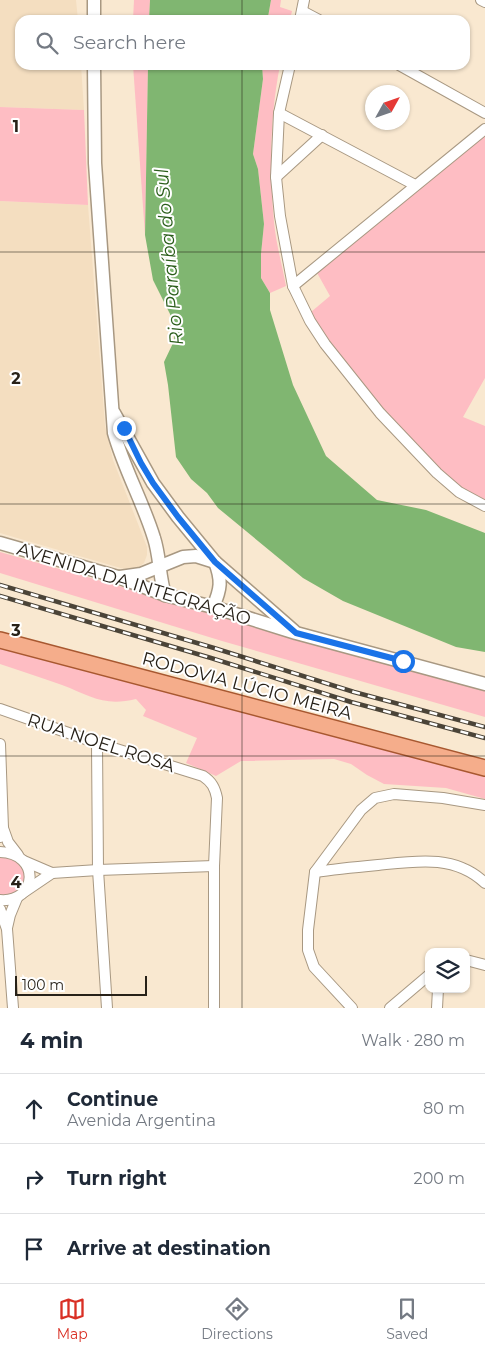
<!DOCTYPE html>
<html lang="en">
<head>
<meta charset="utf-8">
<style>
  :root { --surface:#fff; --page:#f2f2f3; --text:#1f2937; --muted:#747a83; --line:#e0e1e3; --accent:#d93025 }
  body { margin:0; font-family:Montserrat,sans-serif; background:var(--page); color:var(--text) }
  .controls { position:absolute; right:15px; bottom:15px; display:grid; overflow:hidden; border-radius:10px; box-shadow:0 1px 4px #0004 }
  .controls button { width:45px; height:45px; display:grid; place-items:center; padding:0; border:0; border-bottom:1px solid var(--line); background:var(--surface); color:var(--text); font:25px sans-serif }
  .compass { position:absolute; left:365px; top:85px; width:45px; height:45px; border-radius:50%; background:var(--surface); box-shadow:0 1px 4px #0004; rotate:50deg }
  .scale { position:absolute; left:15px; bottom:12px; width:132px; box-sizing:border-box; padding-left:5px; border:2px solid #272118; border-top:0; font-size:14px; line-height:18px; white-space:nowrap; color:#272118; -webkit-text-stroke:4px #fff; paint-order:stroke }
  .stop { position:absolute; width:15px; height:15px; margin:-11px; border:4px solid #1a73e8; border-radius:50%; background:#fff }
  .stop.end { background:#1a73e8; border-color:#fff; box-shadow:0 1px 5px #0008 }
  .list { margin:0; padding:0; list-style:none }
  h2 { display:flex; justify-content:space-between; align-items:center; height:65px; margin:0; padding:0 20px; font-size:21px }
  h2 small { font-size:16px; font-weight:400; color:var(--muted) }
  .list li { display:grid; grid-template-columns:32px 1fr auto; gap:15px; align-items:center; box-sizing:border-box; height:70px; padding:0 20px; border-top:1px solid var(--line) }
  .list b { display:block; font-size:19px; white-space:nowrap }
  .list p { margin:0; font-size:16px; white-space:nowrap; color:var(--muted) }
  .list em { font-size:16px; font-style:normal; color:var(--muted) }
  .icon { flex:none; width:28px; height:28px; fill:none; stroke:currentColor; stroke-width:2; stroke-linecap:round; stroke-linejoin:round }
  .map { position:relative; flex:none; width:485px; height:1008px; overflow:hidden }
  .search { position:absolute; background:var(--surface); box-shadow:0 1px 4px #0004; left:15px; right:15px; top:15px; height:55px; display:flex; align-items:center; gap:12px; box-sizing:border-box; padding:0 18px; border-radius:15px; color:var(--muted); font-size:19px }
  .sheet { height:275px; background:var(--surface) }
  nav { display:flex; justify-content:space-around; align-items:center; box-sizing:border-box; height:70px; border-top:1px solid var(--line); background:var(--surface); font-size:14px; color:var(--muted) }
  nav a { display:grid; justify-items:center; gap:2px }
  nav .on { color:var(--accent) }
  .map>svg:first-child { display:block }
  .built { fill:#f4dec0 }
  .green { fill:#febdc3 }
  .water { fill:#80b671 }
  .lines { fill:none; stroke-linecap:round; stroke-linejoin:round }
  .minor-casing { stroke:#a89882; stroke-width:12 }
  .tertiary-casing { stroke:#a89882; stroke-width:15 }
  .primary-casing { stroke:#a85830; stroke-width:18 }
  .minor { stroke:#fff; stroke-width:10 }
  .tertiary { stroke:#fff; stroke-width:12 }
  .primary { stroke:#f5ad8b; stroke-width:15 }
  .rail-casing { stroke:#4b4438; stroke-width:4.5 }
  .rail { stroke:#fff; stroke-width:2.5; stroke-dasharray:8; stroke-linecap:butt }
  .route { stroke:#1a73e8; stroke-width:6 }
  .grid { fill:none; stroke:#272118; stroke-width:1; stroke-opacity:0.55 }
  .labels { text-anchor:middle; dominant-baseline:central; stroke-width:4; stroke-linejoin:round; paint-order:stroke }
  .street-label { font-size:18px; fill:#272118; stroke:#fff }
  .water-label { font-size:19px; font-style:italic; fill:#2a5d1a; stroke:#fff }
  .grid-label { font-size:16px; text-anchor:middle; font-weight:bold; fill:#272118; stroke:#fff; stroke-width:4; stroke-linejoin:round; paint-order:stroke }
</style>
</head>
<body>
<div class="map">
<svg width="485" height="1008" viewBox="0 0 485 1008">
  <rect width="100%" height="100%" fill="#f9e8d0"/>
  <g class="built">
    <path d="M0 0H76L78 20H20V65H81L84 110 0 107Z"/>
    <path d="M0 201 88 205 105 425 113 460 147 547V555L144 563 136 569H124L0 533Z"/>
  </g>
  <g class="green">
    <path d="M134 0H150L149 20H133Z"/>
    <path d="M271 0H281L280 7 292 11 290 20H270L268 17Z"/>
    <path d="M133 65H148L145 235Z"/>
    <path d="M262 65H280C270 116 269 170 274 222 276 243 282 265 286 286L270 293 261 278V254L264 224 258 169 253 154 263 79Z"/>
    <path d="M0 107 84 110 88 205 0 201Z"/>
    <path d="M485 135V378L463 417 485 426V501L456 486 376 401 327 340 311 312 330 296 316 271Z"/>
    <path d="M0 552 485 691V717L222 641 0 573Z"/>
    <path d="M0 647 485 774V799L446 788 384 784 367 775 351 764 334 759 241 761 216 776 186 763 197 738 143 716 146 710 136 699C104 707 91 696 62 685 42 678 21 671 0 664Z"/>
    <path d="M0 856C4 857 12 857 15 860 28 867 27 885 15 893 11 896 5 896 0 896Z"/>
  </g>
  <g class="water">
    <path d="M150 0H271L268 17 270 20H149Z"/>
    <path d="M148 65H262L263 79 253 154 258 169 264 224 261 254V278L270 293V310L293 385 326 456 377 500 426 510 485 533V652L456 647 343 601 303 578 218 508 207 493 191 479 176 457 168 385 164 362 174 341 175 328 170 314 153 280 145 235Z"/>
  </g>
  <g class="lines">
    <g class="minor-casing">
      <g id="minor">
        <path d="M481 0 485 2"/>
        <path d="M302 11 319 20"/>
        <path d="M300 20 304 0"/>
        <path d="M290 65 279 113 276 177 280 216 293 286 310 321 325 344 380 413 437 473 459 492 485 506"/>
        <path d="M399 65 485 113"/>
        <path d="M279 113 415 185"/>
        <path d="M276 177 322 135"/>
        <path d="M293 286 485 129"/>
        <path d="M0 709 97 743 203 776C212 782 215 788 217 798L214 866V1008"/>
        <path d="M97 743 98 870 107 1008"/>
        <path d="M0 744 3 828 0 837"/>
        <path d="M3 828 8 842 18 855"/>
        <path d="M0 852C41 853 38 903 0 900"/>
        <path d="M24 861 52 873 98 870 214 866"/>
        <path d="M315 872C336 869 357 867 378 865 415 861 455 854 485 883"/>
        <path d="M24 892 52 873"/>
        <path d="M0 909 7 929 13 1008"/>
        <path d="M7 928 10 915 17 898"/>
        <path d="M466 960 485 965"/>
        <path d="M352 1008 314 967 308 950V930L315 872 361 810 375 798 394 794 443 798 485 805"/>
        <path d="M390 1008 429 975"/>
        <path d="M437 1008 438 989"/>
      </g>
    </g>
    <g class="tertiary-casing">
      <g id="tertiary">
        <path d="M94 0V20"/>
        <path d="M94 65 95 163 114 433C124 469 143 502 154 538 160 556 159 576 165 595"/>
        <path d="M114 413 153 483 178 517 215 562 294 631"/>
        <path d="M0 543 118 577 165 595 213 607 296 633 485 684"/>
        <path d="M120 577 141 574 183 557 196 556 215 562"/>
        <path d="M213 607C221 589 222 580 215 562"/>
      </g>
    </g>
    <g class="primary-casing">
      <path id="primary" d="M0 640 485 768"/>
    </g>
    <use href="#minor" class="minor"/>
    <use href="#tertiary" class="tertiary"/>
    <use href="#primary" class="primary"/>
    <g class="rail-casing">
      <g id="rail">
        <path d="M0 585 214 648 354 692 485 727"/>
        <path d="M0 596 211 658 351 702 485 738"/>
      </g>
    </g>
    <use href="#rail" class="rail"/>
  </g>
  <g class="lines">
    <path class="route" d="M124 428 141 463 153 483 178 517 215 562 296 633 403 661"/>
  </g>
  <path class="grid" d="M242 0V20M242 65V1008M0 252H485M0 504H485M0 756H485"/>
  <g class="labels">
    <g class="street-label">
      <text transform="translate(134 584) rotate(17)">AVENIDA DA INTEGRAÇÃO</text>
      <text transform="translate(247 686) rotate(15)">RODOVIA LÚCIO MEIRA</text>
      <text transform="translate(101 743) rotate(18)">RUA NOEL ROSA</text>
    </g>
    <g class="water-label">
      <text transform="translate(169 257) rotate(-95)">Rio Paraíba do Sul</text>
    </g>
  </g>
  <g class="grid-label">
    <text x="16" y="132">1</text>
    <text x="16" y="384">2</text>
    <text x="16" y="636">3</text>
    <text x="16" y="888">4</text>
  </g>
</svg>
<div class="controls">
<button><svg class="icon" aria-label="layers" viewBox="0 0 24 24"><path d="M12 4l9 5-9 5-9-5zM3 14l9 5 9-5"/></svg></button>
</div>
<svg class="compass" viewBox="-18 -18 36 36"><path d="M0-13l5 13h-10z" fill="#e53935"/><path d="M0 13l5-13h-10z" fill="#747a83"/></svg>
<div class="scale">100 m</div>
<div class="stop" style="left:403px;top:661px"></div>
<div class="stop end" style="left:124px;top:428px"></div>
<div class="search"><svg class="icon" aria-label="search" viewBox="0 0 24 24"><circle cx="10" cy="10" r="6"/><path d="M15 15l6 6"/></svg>Search here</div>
</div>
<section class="sheet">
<h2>4 min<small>Walk · 280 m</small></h2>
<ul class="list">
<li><svg class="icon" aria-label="ahead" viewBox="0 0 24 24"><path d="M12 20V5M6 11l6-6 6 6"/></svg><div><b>Continue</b><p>Avenida Argentina</p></div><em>80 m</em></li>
<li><svg class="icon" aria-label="right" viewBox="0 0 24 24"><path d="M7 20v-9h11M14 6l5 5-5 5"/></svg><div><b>Turn right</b></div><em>200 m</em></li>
<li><svg class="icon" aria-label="arrive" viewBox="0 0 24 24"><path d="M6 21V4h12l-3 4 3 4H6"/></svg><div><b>Arrive at destination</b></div></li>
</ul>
</section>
<nav>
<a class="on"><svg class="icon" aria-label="map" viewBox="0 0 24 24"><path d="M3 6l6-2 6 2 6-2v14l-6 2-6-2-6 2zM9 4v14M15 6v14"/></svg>Map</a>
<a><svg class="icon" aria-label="directions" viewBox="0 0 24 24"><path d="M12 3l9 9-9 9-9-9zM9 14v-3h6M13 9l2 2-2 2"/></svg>Directions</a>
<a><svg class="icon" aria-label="saved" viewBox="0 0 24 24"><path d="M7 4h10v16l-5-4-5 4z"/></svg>Saved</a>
</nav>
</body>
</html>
